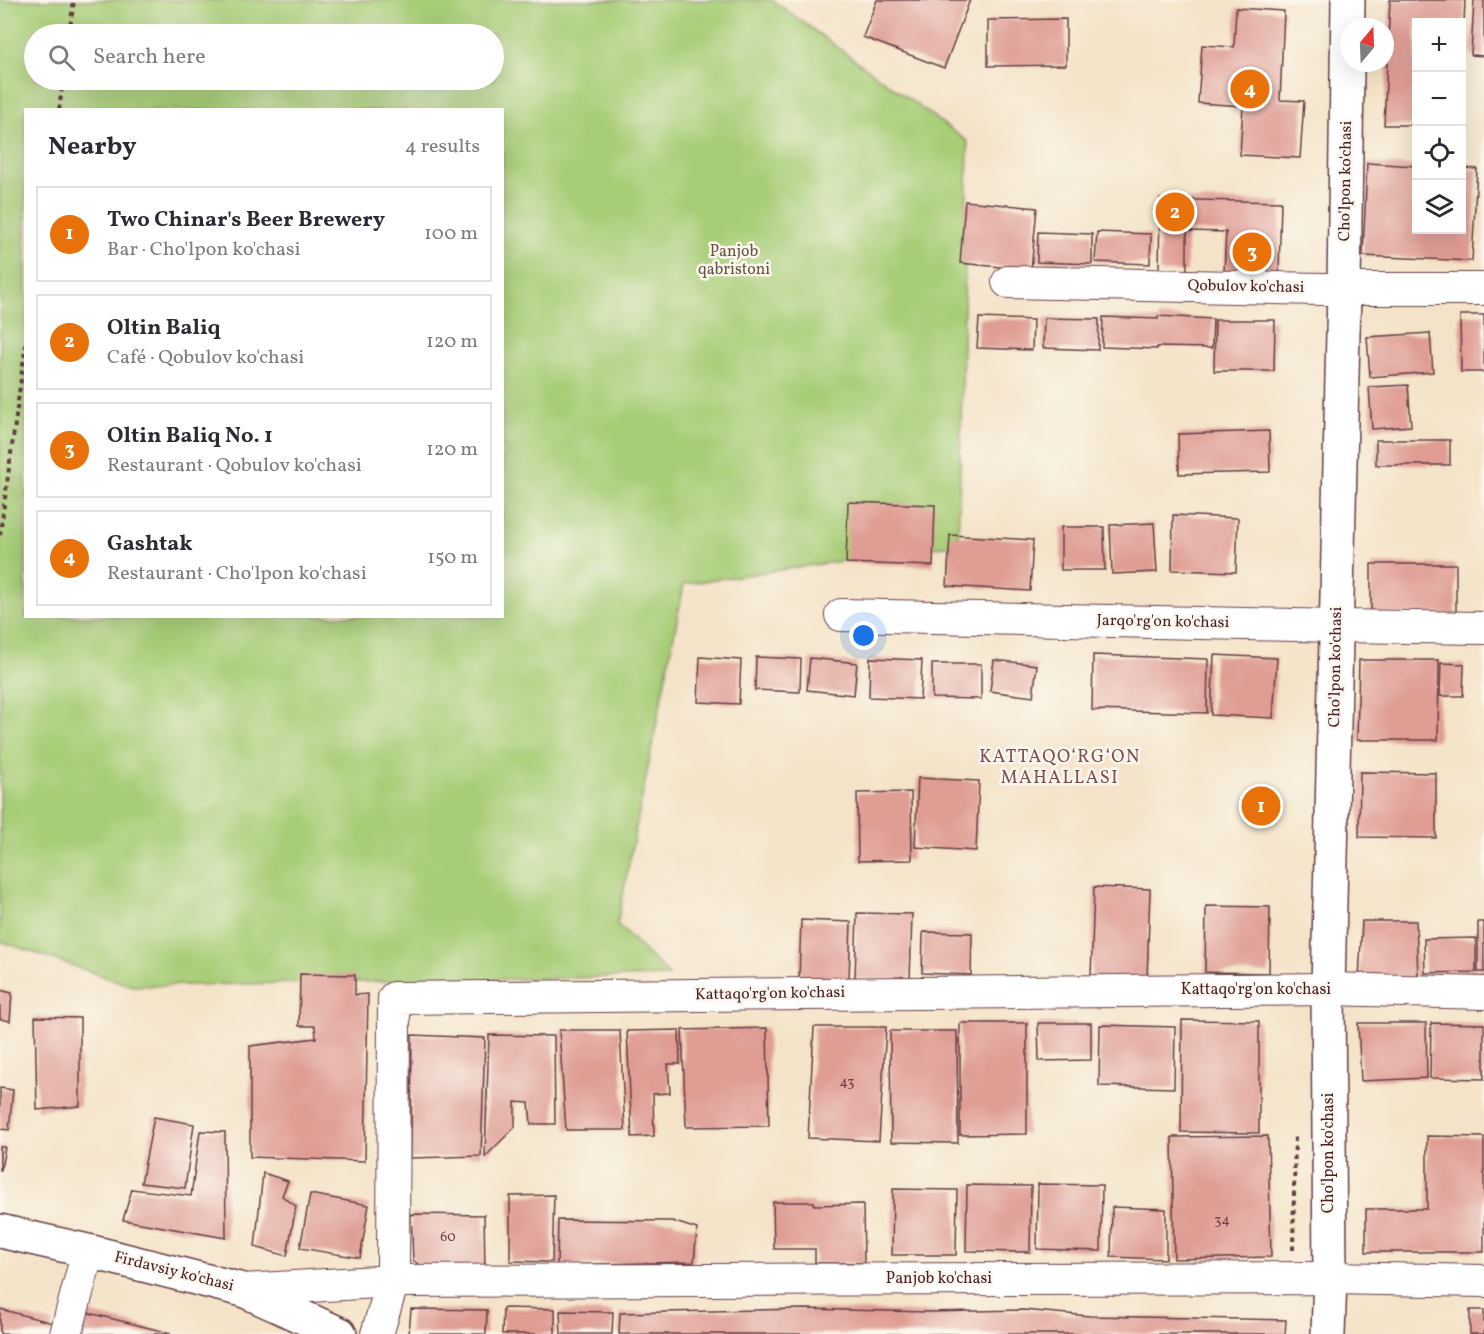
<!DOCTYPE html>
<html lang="en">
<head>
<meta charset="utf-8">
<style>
  :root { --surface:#fff; --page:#f7f7f7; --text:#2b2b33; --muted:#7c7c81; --line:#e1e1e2; --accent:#2563eb }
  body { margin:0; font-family:Vollkorn,serif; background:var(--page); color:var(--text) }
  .controls { position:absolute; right:18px; top:18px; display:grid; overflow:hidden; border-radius:0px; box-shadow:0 6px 24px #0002 }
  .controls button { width:54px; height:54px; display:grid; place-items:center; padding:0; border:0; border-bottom:2px solid var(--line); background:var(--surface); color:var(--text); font:30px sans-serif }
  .compass { position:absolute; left:1340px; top:18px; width:54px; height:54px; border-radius:50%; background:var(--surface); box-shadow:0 6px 24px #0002; rotate:19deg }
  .you { position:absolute; left:864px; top:636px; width:21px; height:21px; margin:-15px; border:4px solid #fff; border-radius:50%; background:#1a73e8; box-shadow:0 0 0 9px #1a73e833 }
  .badge { display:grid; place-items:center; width:39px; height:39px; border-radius:50%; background:var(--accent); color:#fff; font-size:20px; font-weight:700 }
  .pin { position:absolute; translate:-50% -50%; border:3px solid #fff; box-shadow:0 2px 6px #0006 }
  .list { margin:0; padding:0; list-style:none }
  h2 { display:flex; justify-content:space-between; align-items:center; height:78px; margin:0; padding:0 24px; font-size:26px }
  h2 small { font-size:20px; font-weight:400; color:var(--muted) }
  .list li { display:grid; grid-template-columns:39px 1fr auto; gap:18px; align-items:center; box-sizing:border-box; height:96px; margin:0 12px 12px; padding:0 12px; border:2px solid var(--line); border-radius:0px }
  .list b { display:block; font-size:22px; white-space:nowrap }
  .list p { margin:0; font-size:20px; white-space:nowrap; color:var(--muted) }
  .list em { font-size:20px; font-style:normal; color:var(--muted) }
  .icon { flex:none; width:33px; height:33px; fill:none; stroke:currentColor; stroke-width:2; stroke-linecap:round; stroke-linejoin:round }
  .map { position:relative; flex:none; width:1484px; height:1334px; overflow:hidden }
  .search { position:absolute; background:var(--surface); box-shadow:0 6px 24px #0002; left:24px; top:24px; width:480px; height:66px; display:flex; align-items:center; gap:15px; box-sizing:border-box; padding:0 21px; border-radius:33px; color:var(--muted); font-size:22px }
  .panel { position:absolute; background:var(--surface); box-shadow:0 6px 24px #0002; left:24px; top:108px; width:480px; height:510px; border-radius:0px }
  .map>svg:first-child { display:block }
  .green { fill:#a7cd77; stroke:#787651; stroke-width:1.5; fill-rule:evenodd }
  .building { fill:#df9d94 }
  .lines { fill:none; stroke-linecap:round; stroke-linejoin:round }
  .minor-casing { stroke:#643c43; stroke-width:34 }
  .tertiary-casing { stroke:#643c43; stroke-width:36 }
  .secondary-casing { stroke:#643c43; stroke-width:36 }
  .path { stroke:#643c43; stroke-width:4; stroke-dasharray:4.5 4.5; stroke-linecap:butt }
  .minor { stroke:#fff; stroke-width:32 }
  .tertiary { stroke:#fff; stroke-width:33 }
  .secondary { stroke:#fff; stroke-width:33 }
  .labels { text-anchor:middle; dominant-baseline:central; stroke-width:5; stroke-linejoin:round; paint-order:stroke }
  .number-label { font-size:14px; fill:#6f3e45 }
  .street-label { font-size:16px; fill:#4a1f2b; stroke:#fbf7ec }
  .park-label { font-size:16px; fill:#665342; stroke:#fbf7ec }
  .neighbourhood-label { font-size:18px; letter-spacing:1.5px; fill:#7e4b50; stroke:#fbf7ec }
</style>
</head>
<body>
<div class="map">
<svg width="1484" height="1334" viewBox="0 0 1484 1334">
  <rect width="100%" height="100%" fill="#fbf7ec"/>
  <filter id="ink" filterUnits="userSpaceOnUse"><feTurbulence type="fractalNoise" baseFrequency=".0167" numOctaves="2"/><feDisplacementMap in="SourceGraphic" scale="12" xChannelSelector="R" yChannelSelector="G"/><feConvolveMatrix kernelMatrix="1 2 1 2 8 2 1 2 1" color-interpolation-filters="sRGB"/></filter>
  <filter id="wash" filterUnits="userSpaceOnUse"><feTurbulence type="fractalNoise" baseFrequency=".008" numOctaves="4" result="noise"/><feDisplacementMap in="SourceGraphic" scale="24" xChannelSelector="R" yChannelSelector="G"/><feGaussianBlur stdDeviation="1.35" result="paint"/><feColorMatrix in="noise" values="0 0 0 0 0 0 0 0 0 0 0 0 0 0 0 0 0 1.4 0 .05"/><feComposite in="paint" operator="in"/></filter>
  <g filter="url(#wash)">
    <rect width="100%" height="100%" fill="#f4e3c8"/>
    <path class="green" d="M0 0H772L968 142 958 544 684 584 617 924 670 976 132 986 0 941ZM34 34H494V80H34ZM26 110H502V616H26Z"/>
    <g id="blocks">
      <g class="building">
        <path d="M877 0H970L944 68 863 37Z"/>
        <path d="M1390 0H1465L1463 47H1462V22H1416V125H1384Z"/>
        <path d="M1474 0H1484V56L1471 55Z"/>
        <path d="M1236 8 1284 11 1280 100 1304 101 1300 158 1240 155 1243 106 1198 103 1202 45 1234 47Z"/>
        <path d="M1066 19V65L988 66V20Z"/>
        <path d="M1367 163 1416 166V230H1462V168L1477 169 1472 261 1363 256Z"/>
        <path d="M1160 199 1281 202 1279 273 1224 272 1226 232 1187 231V272H1159Z"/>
        <path d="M965 201 1037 208 1031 270 960 263Z"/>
        <path d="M1038 232 1092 234V264L1037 262Z"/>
        <path d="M1097 232 1151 234 1150 264 1095 262Z"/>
        <path d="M1460 315H1484V372H1461Z"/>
        <path d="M1158 316 1213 319 1212 348 1157 347V349L1102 347 1103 317 1158 319Z"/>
        <path d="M979 318 1033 320 1032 350 977 348Z"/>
        <path d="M1044 318 1099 319 1098 350 1043 348Z"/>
        <path d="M1215 320H1275L1274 371H1214Z"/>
        <path d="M1430 333 1433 372 1370 377 1367 337Z"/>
        <path d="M1408 385 1411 426 1372 429 1369 387Z"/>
        <path d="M1269 431 1270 472 1179 474 1178 434Z"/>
        <rect x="1376" y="440" width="74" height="25"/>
        <path d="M848 502 935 505 933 566 846 563Z"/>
        <path d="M1173 515 1238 518 1236 572 1172 570Z"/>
        <path d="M1154 523 1157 572 1112 574 1110 525Z"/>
        <path d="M1061 527H1104L1105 570H1061Z"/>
        <path d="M950 535 1033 540 1030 591 947 586Z"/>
        <rect x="1371" y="564" width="85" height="50"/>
        <path d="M1093 655 1208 659 1207 713 1092 710Z"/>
        <path d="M1214 655 1277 658 1273 718 1211 715Z"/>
        <path d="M700 657 741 660 739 704 698 702Z"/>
        <path d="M756 657 801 659 800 692 755 690Z"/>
        <path d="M810 658 857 663 854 695 807 690Z"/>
        <path d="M870 658 922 660 920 699 869 697Z"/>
        <path d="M994 660 1037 665 1033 697 990 691Z"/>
        <path d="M1359 660H1439L1438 740H1357Z"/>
        <path d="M1441 663 1464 664 1463 696H1440Z"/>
        <path d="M932 664H981V699L932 698Z"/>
        <path d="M1360 772 1436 773V838L1359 837Z"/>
        <path d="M918 778 979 781 976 851 915 847Z"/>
        <path d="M911 792 912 860 858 861 857 793Z"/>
        <path d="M1094 887 1150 889 1147 980 1091 978Z"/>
        <path d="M1206 906 1270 907 1269 973 1205 972Z"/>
        <path d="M857 913 912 914 910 980 855 978Z"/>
        <path d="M801 920 851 922 849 979 799 978Z"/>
        <path d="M1362 921H1416L1418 977 1359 979Z"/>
        <rect x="1478" y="922" width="6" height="50"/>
        <path d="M923 932 972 933 971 975 922 973Z"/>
        <path d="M1476 938V972L1425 973 1424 939Z"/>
        <path d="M300 974 355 975V995L368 994 365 1161 250 1157V1046L316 1038 315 1026H299Z"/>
        <path d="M0 990 12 993 10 1021 0 1019Z"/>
        <path d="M35 1017 80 1018V1106L37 1110Z"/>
        <path d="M1182 1020 1259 1021V1133L1181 1132Z"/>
        <path d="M960 1023H1027V1134L960 1135Z"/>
        <path d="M1038 1023H1091V1060L1039 1061Z"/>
        <path d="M1358 1023H1426L1427 1078 1361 1081Z"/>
        <path d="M1431 1023 1484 1024V1079L1430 1078Z"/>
        <path d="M1100 1025 1175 1027 1174 1088 1099 1086Z"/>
        <path d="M814 1027H886L879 1141 808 1138Z"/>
        <path d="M767 1028 769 1126 686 1127 682 1030Z"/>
        <path d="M559 1030H620L625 1130H566Z"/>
        <path d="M679 1030 680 1064H668L670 1093 653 1094 654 1136 632 1137 627 1031Z"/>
        <path d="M890 1031H957L958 1143 891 1142Z"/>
        <path d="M412 1035 485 1038 481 1156 411 1158Z"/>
        <path d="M489 1035 554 1036 555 1124H531L529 1103 515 1102V1127L485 1157Z"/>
        <path d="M0 1088 13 1090 9 1130 0 1129Z"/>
        <path d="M154 1117 194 1124 185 1188 141 1183Z"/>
        <path d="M200 1131 225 1132 226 1238 123 1220 132 1189 191 1196Z"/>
        <path d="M1268 1136 1271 1257 1174 1259 1172 1137Z"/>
        <path d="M1427 1136 1484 1137V1252H1366V1209H1427Z"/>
        <path d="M0 1147H5L1 1170H0Z"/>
        <path d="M263 1173 288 1181 282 1196 296 1206 287 1256 255 1247Z"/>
        <path d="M1038 1184 1102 1185 1101 1251 1037 1249Z"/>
        <path d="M967 1185 1031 1186 1030 1252 966 1251Z"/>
        <path d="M893 1189 957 1190 956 1255H892Z"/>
        <path d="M310 1194 369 1205 360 1258 300 1248Z"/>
        <path d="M554 1195 552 1262 510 1261V1196Z"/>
        <path d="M773 1202H814V1205L863 1204 864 1263H815V1249H774Z"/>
        <path d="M1112 1207 1166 1209V1259L1111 1257Z"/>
        <path d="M411 1214 484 1215 485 1269 428 1272 413 1260Z"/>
        <path d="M558 1220 672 1221 697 1229 694 1262 557 1265Z"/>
        <path d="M503 1308 555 1309V1334H502Z"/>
        <path d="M0 1309 53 1323 51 1334H0Z"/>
        <path d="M411 1309 487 1310 486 1334H409Z"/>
        <path d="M804 1309 929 1312 1023 1310 1090 1316 1286 1320 1285 1334H619L620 1313Z"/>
        <rect x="1470" y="1310" width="14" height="24"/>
        <path d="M560 1311 613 1312 612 1334H561Z"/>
        <path d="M85 1312 170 1333V1334H79Z"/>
      </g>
    </g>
  </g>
  <g filter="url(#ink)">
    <use href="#blocks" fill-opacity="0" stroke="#643c43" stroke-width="1.5"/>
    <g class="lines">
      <g class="minor-casing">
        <g id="minor">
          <path d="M1008 282 1320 289H1484"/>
          <path d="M841 615 1337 626 1484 628"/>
          <path d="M243 1290 393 1281 1330 1278 1484 1281"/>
          <path d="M66 1334 88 1251"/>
          <path d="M377 1334 393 1281 394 998 1328 989 1484 993"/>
        </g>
      </g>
      <g class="tertiary-casing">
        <path id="tertiary" d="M1328 1334 1330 1278 1328 989 1344 289 1348 0"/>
      </g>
      <g class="secondary-casing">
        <path id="secondary" d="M0 1231 88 1251 243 1290 340 1334"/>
      </g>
      <g class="path">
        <path d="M69 34 74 0"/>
        <path d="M59 110 63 80"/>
        <path d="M0 535 26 342"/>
        <path d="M1293 1250 1295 1134"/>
      </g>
      <use href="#minor" class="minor"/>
      <use href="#tertiary" class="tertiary"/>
      <use href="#secondary" class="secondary"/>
    </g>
  </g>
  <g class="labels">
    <g class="number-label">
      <text x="847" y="1082">43</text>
      <text x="1222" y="1220">34</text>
      <text x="448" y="1237">60</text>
    </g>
    <g class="street-label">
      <text transform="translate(1346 181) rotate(-89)">Cho'lpon ko'chasi</text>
      <text transform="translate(1246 287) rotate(1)">Qobulov ko'chasi</text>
      <text transform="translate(1163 622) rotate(1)">Jarqo'rg'on ko'chasi</text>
      <text transform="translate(1336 667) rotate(-89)">Cho'lpon ko'chasi</text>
      <text x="1256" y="990">Kattaqo'rg'on ko'chasi</text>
      <text transform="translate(770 994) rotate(-1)">Kattaqo'rg'on ko'chasi</text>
      <text transform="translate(1329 1153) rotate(-90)">Cho'lpon ko'chasi</text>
      <text transform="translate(174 1272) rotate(14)">Firdavsiy ko'chasi</text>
      <text x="939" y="1279">Panjob ko'chasi</text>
    </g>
    <g class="park-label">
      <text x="734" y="252">Panjob<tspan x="734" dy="18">qabristoni</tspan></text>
    </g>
    <g class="neighbourhood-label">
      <text x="1060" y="757">KATTAQO‘RG‘ON<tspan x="1060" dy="21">MAHALLASI</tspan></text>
    </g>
  </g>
</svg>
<div class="controls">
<button>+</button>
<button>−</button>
<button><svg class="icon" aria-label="locate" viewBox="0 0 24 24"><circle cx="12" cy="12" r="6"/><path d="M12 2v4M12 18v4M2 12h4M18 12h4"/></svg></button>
<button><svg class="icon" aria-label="layers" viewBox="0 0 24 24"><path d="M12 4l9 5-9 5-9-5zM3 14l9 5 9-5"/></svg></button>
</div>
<svg class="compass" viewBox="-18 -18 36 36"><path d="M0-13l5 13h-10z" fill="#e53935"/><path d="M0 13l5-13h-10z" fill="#7c7c81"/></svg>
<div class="you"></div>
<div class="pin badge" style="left:1261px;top:806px;background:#e8710a">1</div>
<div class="pin badge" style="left:1175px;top:212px;background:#e8710a">2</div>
<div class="pin badge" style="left:1252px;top:252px;background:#e8710a">3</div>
<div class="pin badge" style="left:1250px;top:89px;background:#e8710a">4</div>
<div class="search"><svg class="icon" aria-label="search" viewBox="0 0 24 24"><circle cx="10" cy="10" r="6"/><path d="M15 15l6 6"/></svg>Search here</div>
<section class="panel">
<h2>Nearby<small>4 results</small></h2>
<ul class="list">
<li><span class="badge" style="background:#e8710a">1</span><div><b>Two Chinar's Beer Brewery</b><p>Bar · Cho'lpon ko'chasi</p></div><em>100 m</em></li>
<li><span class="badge" style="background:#e8710a">2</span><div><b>Oltin Baliq</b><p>Café · Qobulov ko'chasi</p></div><em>120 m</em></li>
<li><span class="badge" style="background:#e8710a">3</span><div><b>Oltin Baliq No. 1</b><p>Restaurant · Qobulov ko'chasi</p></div><em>120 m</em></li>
<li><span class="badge" style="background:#e8710a">4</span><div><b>Gashtak</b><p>Restaurant · Cho'lpon ko'chasi</p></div><em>150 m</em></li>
</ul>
</section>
</div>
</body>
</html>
